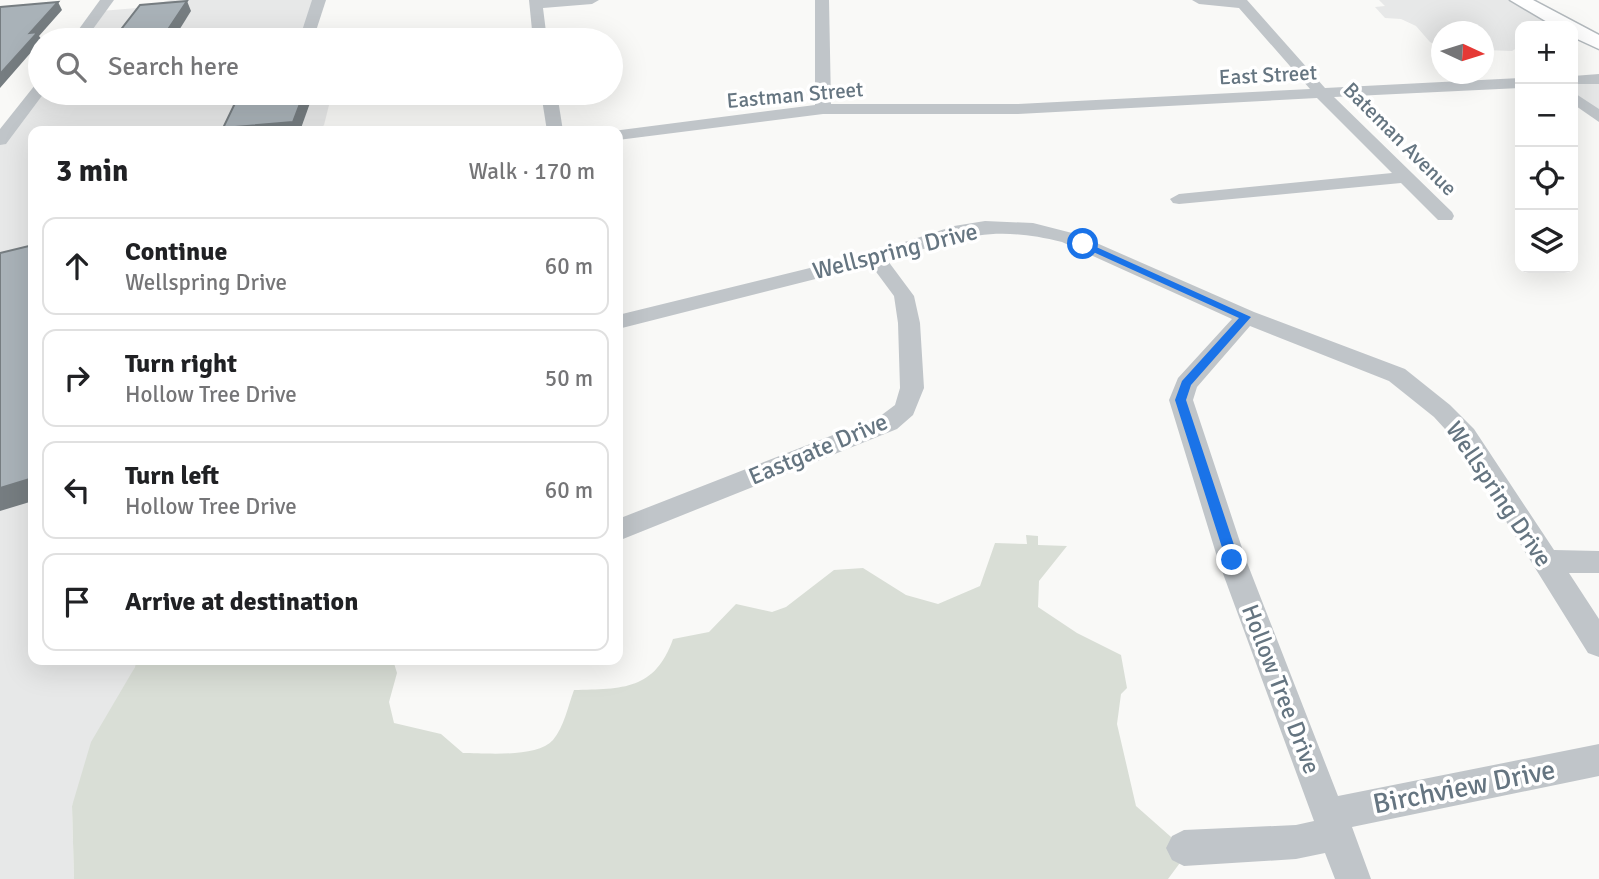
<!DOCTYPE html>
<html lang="en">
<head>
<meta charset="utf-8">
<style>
  :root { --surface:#fff; --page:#f6f6f6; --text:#202124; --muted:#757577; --line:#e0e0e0 }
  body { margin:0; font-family:Signika,sans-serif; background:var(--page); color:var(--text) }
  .controls { position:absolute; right:21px; top:21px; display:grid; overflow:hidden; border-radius:14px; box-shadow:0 7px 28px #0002 }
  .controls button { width:63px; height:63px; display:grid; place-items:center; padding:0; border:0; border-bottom:2px solid var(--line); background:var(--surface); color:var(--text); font:35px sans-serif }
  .compass { position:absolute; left:1431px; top:21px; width:63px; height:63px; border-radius:50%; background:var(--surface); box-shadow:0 7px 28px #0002; rotate:94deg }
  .stop { position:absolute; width:21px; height:21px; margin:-16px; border:5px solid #1a73e8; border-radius:50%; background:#fff }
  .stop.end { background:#1a73e8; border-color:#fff; box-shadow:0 2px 7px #0008 }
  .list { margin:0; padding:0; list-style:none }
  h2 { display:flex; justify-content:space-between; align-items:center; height:91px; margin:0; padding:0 28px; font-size:30px }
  h2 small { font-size:23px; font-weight:400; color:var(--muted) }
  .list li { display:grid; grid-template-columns:46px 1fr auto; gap:21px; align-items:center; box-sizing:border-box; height:98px; margin:0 14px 14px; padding:0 14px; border:2px solid var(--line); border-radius:14px }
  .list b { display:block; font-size:26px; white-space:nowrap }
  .list p { margin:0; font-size:23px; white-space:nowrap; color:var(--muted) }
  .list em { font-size:23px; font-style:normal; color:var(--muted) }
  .icon { flex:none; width:38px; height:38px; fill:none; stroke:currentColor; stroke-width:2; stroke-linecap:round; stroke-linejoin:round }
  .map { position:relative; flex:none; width:1599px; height:879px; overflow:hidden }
  .search { position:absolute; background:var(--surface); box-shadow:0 7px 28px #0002; left:28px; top:28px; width:595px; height:77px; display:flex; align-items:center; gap:18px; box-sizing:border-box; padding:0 24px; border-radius:38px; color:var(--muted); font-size:26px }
  .panel { position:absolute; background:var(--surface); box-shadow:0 7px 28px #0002; left:28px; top:126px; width:595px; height:539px; border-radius:14px }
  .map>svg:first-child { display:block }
  .built { fill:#e7e8e8 }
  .green { fill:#d9ded6 }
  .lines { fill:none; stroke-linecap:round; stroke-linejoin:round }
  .secondary-casing { stroke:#b3b9bd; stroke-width:3 }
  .minor { fill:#c0c5c9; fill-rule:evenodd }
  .secondary { fill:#fff; fill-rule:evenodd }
  .shaded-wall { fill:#767d81 }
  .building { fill:#a9b2b8; stroke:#767d81; stroke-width:2 }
  .route { fill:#1a73e8 }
  .labels { text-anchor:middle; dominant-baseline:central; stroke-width:7; stroke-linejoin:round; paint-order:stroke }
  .far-street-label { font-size:21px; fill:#657581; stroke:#fff }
  .street-label { font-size:24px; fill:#657581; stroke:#fff }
  .near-street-label { font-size:28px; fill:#657581; stroke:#fff }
</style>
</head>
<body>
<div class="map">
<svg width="1599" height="879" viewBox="0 0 1599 879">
  <rect width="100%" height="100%" fill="#f9f9f7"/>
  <g class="built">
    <path d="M171 0H319L308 27 305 40H79L101 11 137 8Z"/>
    <path d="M1379 0H1521L1570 26H1520V46L1512 51 1484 50V32H1442L1441 48 1430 42 1416 26 1401 19 1385 18 1375 7 1385 6Z"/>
    <path d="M1599 79V116L1573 97V81Z"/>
    <path d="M40 90V93H332L324 125 318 131H33V660H136L135 667 72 806 74 879H0V143Z"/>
  </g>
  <path class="green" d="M1026 535 1038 536V545L1067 546 1039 581 1038 607 1077 633 1121 655 1127 688 1121 694 1117 724 1136 806 1188 852 1168 879H74L72 806 91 742 135 667 136 660H393L397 673 389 702 394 723 441 734 463 753C486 753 537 758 553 740 564 727 568 706 574 690 623 689 655 690 673 639L709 632 736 604 772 612 786 607 834 570 863 568 906 595 938 604 980 586 995 543 1027 544Z"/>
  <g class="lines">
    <g class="secondary-casing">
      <path id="secondary" d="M1510 0H1533L1599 35V49L1573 37V26H1554Z"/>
    </g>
    <g class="minor">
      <path d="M100 0H114L85 40H71Z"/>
      <path d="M312 0H326L313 40H299Z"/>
      <path d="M529 0H599L592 4 543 8 547 40H533Z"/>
      <path d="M815 0H829L831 104H1018L1310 89 1239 8 1199 4 1192 0H1247L1325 88 1520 78V88L1334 97 1452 212 1454 216 1452 220H1438L1401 183 1179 204 1173 203 1170 199 1179 194 1392 173 1317 98 1018 114H823L618 140V131H613L815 105Z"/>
      <path d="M1599 74V84H1573V76Z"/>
      <path d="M40 83V93H44L6 144 0 145V129L35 85Z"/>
      <path d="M1573 92 1599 109V122L1573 104Z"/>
      <path d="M541 93H557L563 131H547Z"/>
      <path d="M985 221 1033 223 1076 234 1254 312 1405 369 1450 405 1474 429 1554 550 1599 551V573H1569L1599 619V657L1588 653 1456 441 1434 417 1389 381 1250 326 1197 387 1193 400 1246 560 1338 796 1599 744V776L1352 827 1371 879H1335L1325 853 1296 859 1184 866 1172 860 1166 848 1172 836 1184 830 1296 825 1314 821 1218 560 1169 400 1178 378 1232 319 1062 242C989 224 957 238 888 261L914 296 920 323 924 388 913 415 897 429 618 541V519L879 417 895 405 900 388 898 323 894 296 871 265 618 329V315L871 253 954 226Z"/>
    </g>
    <use href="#secondary" class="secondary"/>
  </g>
  <g class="shaded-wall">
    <path d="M187 1 191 11 173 40H161Z"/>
    <path d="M58 2 62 10 39 36 42 40H40V42L0 88V74L30 33Z"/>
    <path d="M304 93H305L310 103 300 131H225L223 128Z"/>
    <path d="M33 478V501L0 511V488Z"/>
  </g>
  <g class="building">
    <path d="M187 1 161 40H120L126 32H119L140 5Z"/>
    <path d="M58 2 30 33 38 32 0 74V7Z"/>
    <path d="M286 93H304L293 122 223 128 238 97Z"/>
    <path d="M33 245V478L0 488V253Z"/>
  </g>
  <path class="route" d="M1083 241 1251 317 1191 385 1186 400 1239 560 1237 564 1232 565 1226 560 1175 400 1182 381 1239 318 1080 246 1078 244Z"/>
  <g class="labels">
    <g class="far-street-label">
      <text transform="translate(1268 75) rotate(-3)">East Street</text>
      <text transform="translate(795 95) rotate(-5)">Eastman Street</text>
      <text transform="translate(1400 139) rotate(45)">Bateman Avenue</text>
    </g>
    <g class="street-label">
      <text transform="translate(895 251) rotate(-14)">Wellspring Drive</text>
      <text transform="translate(818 449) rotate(-23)">Eastgate Drive</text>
      <text transform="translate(1499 494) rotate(56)">Wellspring Drive</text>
      <text transform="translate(1281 689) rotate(69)">Hollow Tree Drive</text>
    </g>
    <g class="near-street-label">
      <text transform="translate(1464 787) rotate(-11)">Birchview Drive</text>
    </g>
  </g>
</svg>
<div class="controls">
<button>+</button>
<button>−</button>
<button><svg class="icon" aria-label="locate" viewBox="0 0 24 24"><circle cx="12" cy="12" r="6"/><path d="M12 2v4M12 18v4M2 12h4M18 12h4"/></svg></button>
<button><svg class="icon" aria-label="layers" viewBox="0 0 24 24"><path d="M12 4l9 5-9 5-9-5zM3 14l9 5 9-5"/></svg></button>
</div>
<svg class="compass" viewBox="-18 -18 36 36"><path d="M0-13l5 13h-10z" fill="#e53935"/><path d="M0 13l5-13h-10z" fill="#757577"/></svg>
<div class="stop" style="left:1083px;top:244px"></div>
<div class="stop end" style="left:1232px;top:560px"></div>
<div class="search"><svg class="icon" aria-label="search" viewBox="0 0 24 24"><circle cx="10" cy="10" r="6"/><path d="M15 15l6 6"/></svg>Search here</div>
<section class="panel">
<h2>3 min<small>Walk · 170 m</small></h2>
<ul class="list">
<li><svg class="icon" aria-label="ahead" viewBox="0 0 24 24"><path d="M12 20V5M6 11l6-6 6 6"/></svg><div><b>Continue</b><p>Wellspring Drive</p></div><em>60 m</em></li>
<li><svg class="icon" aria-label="right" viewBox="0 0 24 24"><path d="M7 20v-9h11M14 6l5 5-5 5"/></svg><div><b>Turn right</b><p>Hollow Tree Drive</p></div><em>50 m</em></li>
<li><svg class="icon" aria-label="left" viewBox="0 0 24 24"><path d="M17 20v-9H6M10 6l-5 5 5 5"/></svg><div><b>Turn left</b><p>Hollow Tree Drive</p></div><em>60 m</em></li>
<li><svg class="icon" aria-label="arrive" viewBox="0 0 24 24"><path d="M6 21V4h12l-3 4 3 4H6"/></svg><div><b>Arrive at destination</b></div></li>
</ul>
</section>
</div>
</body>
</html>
